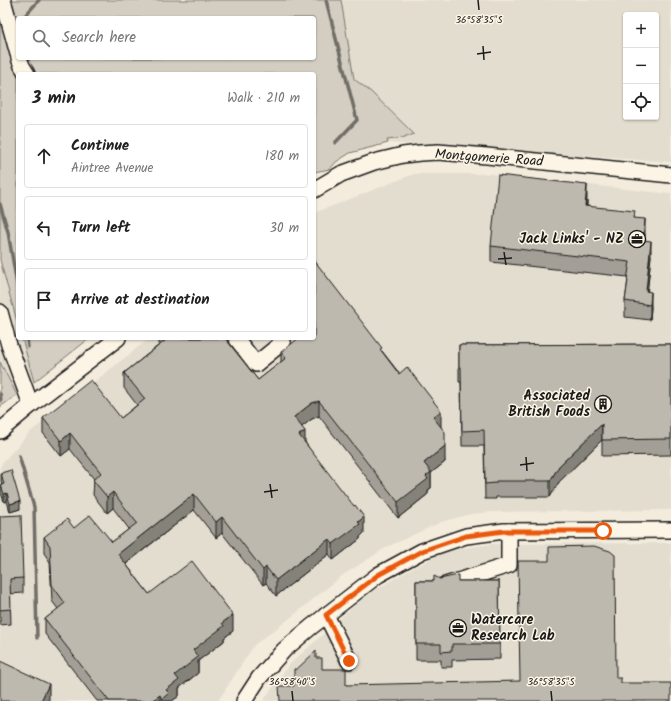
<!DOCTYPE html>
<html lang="en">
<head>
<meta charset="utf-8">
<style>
  :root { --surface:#fff; --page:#f6f6f6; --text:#222; --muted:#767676; --line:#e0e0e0 }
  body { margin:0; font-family:Kalam,sans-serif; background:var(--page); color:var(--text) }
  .controls { position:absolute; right:12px; top:12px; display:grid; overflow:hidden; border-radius:4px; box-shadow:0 1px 3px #0004 }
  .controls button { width:36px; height:36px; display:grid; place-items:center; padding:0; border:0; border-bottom:1px solid var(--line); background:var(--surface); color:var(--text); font:20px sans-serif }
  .stop { position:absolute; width:12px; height:12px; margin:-9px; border:3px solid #ea580c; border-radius:50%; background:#fff }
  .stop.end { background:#ea580c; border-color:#fff; box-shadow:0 1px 4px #0008 }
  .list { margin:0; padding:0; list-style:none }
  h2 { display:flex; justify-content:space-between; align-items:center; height:52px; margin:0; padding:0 16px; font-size:17px }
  h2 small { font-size:13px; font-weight:400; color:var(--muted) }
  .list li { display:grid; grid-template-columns:26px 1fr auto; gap:12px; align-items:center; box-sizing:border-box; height:64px; margin:0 8px 8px; padding:0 8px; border:1px solid var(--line); border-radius:4px }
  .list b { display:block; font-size:15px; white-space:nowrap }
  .list p { margin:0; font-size:13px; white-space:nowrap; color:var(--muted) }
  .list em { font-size:13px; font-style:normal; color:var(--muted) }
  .icon { flex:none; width:22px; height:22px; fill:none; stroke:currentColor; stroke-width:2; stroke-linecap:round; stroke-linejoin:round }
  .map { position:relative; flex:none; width:671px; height:701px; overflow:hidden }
  .search { position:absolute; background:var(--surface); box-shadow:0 1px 3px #0004; left:16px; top:16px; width:300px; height:44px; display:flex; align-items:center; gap:10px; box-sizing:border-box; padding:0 14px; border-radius:4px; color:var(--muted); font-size:15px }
  .panel { position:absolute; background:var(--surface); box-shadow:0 1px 3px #0004; left:16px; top:72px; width:300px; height:268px; border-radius:4px }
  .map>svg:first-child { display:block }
  .built { fill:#e3ddcf; fill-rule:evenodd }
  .green { fill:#d3cec1; stroke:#78756e; fill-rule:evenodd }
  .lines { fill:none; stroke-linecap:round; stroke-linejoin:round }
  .stream { stroke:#716e68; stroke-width:3.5 }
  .minor-casing { stroke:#1c1c1c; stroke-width:18 }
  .minor { stroke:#fcf5e5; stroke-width:15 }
  .wall { fill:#a39f96; stroke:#1c1c1c }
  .shaded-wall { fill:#85827a; stroke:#1c1c1c }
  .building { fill:#beb9ae; stroke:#1c1c1c }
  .route { stroke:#ea580c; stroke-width:5 }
  .ticks { fill:none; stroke:#1c1c1c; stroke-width:1.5 }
  .labels { text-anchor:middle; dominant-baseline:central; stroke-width:3; stroke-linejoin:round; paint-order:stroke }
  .street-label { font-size:14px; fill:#1c1c1c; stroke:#fcf5e5 }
  .poi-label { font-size:14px; font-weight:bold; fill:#1c1c1c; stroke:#fcf5e5; text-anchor:end }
  .ticks-label { font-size:10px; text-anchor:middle; fill:#1c1c1c; stroke:#fcf5e5; stroke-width:3; stroke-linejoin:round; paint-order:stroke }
</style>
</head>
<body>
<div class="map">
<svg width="671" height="701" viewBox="0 0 671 701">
  <rect width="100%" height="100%" fill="#f3ecdd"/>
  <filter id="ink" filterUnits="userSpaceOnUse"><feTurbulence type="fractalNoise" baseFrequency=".025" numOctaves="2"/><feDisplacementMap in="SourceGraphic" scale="8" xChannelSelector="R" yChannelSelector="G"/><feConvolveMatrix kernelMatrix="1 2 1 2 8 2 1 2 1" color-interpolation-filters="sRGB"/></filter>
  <g filter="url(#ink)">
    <g class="built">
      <path d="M341 0H671V162L388 143 357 99ZM626 15H656V117H626Z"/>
      <path d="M414 174H490L671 194V510L491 512 471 514 441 522 387 547 343 575 285 622 254 645 218 701H0V467L3 462 29 433 150 338H314V213Z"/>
      <path d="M0 260 18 325V338H22L34 382 17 395 0 362Z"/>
      <path d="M671 543V701H263L288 666 366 595 413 568 448 550 492 544Z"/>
    </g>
    <g class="green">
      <path d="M0 0H341L354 79 371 92 414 134 404 138 387 140 388 143 350 153 336 162 330 169 314 172V74H18V325L0 260ZM18 18H314V58H18Z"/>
      <path d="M22 338H90L34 382Z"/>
      <path d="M0 362 17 395 0 407Z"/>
    </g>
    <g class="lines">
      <g class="stream">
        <path d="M326 0 357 120 335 143"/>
        <path d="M23 18 39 0"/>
        <path d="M0 204 8 232 18 290"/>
        <path d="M27 338 28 347"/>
        <path d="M0 394 1 400"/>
        <path d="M19 456 34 507 37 638"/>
      </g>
      <g class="minor-casing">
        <g id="minor">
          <path d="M3 0 18 54"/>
          <path d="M19 58 22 66 27 74"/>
          <path d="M314 190 341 174 374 162 403 155 420 153 438 152 487 156 671 175"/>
          <path d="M0 312 9 345 31 405"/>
          <path d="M236 338 256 364 283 342 280 338"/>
          <path d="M0 431 31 405 118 338"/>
          <path d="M442 586 509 565V531"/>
          <path d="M326 615 349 661"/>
          <path d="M244 701 259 678 284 650 311 627 378 575 422 551 466 536 504 531 671 530"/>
        </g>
      </g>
      <use href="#minor" class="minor"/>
    </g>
    <g class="wall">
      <path d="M587 201V206L635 218 645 234V240L651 256 647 291 651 307 650 320 625 317V301L627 287 628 277 491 262V246Z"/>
      <path d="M159 338H225L258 380 281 362V352L382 351 441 427 445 462 431 473V488L428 490V494L398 518 319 416 312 419 301 427 305 442 364 533 360 537V539L333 560 329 554 276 596 266 583 263 585 222 533 216 538 194 510 126 564 149 594 233 631 224 638V641L198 661V673L179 688V696L172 701H97L45 634V619L58 609 52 601 50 562 44 553V537L74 528 112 542 129 529 113 508 107 513 93 495 94 479 70 449 61 456 43 433V418H121L137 405 124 388V373L159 345Z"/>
      <path d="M671 344V455L602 456V440L559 482 550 497H496V499H485L484 446H462L461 382H459V345Z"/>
      <path d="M1 473 20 509 10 512 7 501 4 502 1 493V485H2L1 481Z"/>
      <path d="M0 516 23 578V593L10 594 11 624 0 625Z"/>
      <path d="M440 579 458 581H499L500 659 452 660V667H441V660H416V581H434Z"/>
    </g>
    <g class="shaded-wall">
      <path d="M587 185V201L585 221V206Z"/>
      <path d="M645 219V234L643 255V240Z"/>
      <path d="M651 241V256L646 306V291Z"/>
      <path d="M651 292V307L650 320V305Z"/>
      <path d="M319 401V416L312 419 294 433V417L312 403Z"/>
      <path d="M441 411V427L433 433V417Z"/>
      <path d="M602 424V440L559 482 550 497V481L559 466Z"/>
      <path d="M305 431V446L299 435Z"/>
      <path d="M70 433V449L61 456V441Z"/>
      <path d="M445 446V462L431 473V488L428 490V494L398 518V502L424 463Z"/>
      <path d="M113 492V508L107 513V497Z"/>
      <path d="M7 493V501L4 502V494Z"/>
      <path d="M194 494V510L118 570V554Z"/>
      <path d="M20 501V509L10 512V504Z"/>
      <path d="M222 517V533L216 538V522Z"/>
      <path d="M364 517V533L360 537V539L333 560V544Z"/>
      <path d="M329 539V554L276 596V580Z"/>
      <path d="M266 567V583L263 585V570Z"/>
      <path d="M233 615V631L224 638V641L198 661V673L179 688V696L172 701H162V699L166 690 175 675 193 650 222 623Z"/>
      <path d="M49 684V700L48 701H41Z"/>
      <path d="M160 695V701H152Z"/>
    </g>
    <g class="building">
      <path d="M498 175 587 185 585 206 635 211 634 218 645 219 643 240 651 241 646 291 651 292 650 305 625 301 628 280H627L630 262 491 246Z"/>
      <path d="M314 260 382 348 380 349 399 374 407 367 441 411 433 417 445 432V446L424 463 431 472 426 476 428 479 398 502 319 401 312 403 294 417 305 431 299 435 354 506 355 505 364 517 358 522 360 524 333 544 329 539 276 580 266 567 263 570 222 517 216 522 194 494 118 554 149 594 192 561 233 615 222 623 224 626 193 650 198 657 175 675 179 680 166 690 169 693 162 699 160 695 152 701H109L45 619 65 603 52 585 50 546 44 537 67 519 74 528 90 515 112 542 137 523 113 492 107 497 93 480 101 473 70 433 61 441 43 418 91 380 121 418 145 399 124 373 166 340 165 338H225L258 380 286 358 281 352 299 338H314Z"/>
      <path d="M671 344V439L602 440V424L559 466 550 481H496V483L485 484 484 430 462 431 461 367H459V345Z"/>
      <path d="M11 470 20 501 10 504 7 493 4 494 1 485 4 484 1 473Z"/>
      <path d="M21 515 23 578 10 579 11 609 0 610V516Z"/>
      <path d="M594 546 610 551 615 555 616 678H621V683H671V701H280L279 686H294V669H297L316 651V658H322V669H346V685L520 681 518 561H549V547Z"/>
      <path d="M458 575V581H499L500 644H452V651L441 652V644H416V581H434V576L440 579Z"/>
      <path d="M0 661 49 684 41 701H0Z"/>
    </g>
  </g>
  <g class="lines" filter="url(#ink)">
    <path class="route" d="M349 661 326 615 378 575 422 551 466 536 504 531H603"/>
  </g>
  <path class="ticks" d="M478 0 479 10M483 46 484 60M477 54 491 52M504 252 506 265M498 259 512 258M526 457 527 471M520 465 534 463M270 484 272 498M264 492 278 490M292 691 293 701M551 691 552 701"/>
  <defs>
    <g id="office-ring" transform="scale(0.9)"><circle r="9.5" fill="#fcf5e5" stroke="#1c1c1c" stroke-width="1.5"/><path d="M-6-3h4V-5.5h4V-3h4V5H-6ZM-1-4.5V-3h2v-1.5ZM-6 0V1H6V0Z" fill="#1c1c1c"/></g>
    <g id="building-ring" transform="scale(0.9)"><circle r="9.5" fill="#fcf5e5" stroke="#1c1c1c" stroke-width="1.5"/><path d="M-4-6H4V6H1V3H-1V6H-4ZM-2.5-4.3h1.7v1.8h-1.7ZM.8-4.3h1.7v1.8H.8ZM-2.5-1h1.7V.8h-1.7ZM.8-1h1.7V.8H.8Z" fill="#1c1c1c"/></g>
  </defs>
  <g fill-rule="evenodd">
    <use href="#office-ring" x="637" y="239"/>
    <use href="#building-ring" x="603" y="404"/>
    <use href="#office-ring" x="458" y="628"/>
  </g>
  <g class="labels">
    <g class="street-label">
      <text transform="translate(489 158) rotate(4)">Montgomerie Road</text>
    </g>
    <g class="poi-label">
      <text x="624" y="239">Jack Links' - NZ</text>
      <text x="590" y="396">Associated<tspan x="590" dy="16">British Foods</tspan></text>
      <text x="471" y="620" text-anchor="start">Watercare<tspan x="471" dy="16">Research Lab</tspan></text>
    </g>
  </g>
  <g class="ticks-label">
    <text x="479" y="23">36°58'35"S</text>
    <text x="292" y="685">36°58'40"S</text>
    <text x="551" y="685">36°58'35"S</text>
  </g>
</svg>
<div class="controls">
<button>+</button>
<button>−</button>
<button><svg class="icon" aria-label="locate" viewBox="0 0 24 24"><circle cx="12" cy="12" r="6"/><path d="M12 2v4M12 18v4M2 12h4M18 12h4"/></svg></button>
</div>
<div class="stop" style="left:603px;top:531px"></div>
<div class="stop end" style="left:349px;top:661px"></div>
<div class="search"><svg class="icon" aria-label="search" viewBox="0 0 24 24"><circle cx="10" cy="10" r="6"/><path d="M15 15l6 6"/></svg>Search here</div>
<section class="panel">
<h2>3 min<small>Walk · 210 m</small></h2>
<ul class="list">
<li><svg class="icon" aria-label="ahead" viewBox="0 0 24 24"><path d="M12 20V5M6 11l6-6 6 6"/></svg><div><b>Continue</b><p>Aintree Avenue</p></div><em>180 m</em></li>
<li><svg class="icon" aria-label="left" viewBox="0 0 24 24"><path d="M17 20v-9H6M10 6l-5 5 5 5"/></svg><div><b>Turn left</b></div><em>30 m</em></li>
<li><svg class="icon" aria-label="arrive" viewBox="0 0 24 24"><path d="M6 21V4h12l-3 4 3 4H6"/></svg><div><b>Arrive at destination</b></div></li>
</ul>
</section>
</div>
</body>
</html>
